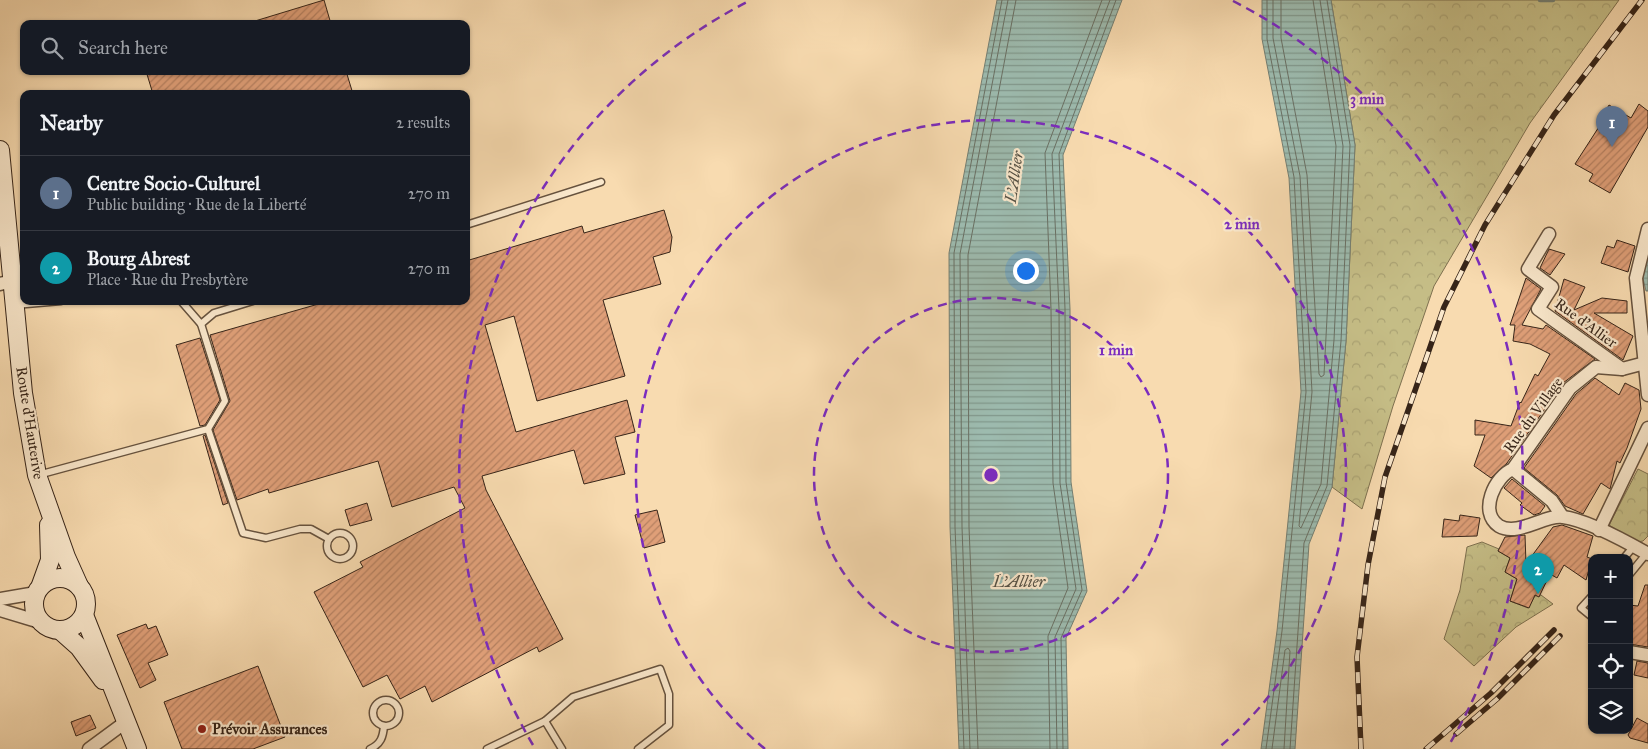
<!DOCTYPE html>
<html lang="en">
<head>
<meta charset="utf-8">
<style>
  :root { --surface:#171b24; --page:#20242c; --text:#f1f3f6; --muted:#9ea1a6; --line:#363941; --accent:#c59692 }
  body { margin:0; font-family:"IM FELL Great Primer",serif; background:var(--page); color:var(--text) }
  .controls { position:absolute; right:15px; bottom:15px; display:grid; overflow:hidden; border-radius:10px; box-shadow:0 1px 4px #0004 }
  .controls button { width:45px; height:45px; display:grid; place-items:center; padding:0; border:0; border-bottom:1px solid var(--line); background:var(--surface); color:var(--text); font:25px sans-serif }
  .you { position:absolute; left:1025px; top:270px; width:18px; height:18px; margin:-12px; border:4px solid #fff; border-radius:50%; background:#1a73e8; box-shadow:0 0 0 8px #1a73e833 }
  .badge { display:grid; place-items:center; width:32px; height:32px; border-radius:50%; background:var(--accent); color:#fff; font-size:16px; font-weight:700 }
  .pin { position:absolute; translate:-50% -41px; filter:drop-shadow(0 1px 2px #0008) }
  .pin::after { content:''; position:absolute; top:26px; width:18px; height:15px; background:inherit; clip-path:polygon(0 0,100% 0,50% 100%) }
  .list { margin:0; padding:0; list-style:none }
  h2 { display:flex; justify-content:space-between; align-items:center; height:65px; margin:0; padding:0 20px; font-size:21px }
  h2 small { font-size:16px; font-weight:400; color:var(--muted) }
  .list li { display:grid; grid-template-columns:32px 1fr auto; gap:15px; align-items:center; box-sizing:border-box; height:75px; padding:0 20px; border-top:1px solid var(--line) }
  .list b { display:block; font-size:19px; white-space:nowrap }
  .list p { margin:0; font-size:16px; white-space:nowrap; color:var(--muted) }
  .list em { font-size:16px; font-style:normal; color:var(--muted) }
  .icon { flex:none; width:28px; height:28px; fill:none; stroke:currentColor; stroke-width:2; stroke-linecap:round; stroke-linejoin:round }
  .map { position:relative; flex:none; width:1648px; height:749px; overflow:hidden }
  .search { position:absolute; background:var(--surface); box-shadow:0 1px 4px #0004; left:20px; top:20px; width:450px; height:55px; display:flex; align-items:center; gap:12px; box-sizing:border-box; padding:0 18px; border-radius:10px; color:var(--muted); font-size:19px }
  .panel { position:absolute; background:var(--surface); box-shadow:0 1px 4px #0004; left:20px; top:90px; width:450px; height:215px; border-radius:10px }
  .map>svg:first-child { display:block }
  .park { fill:url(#park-crowns); stroke:#7e704f }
  .water { fill:url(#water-rules); stroke:#747f73 }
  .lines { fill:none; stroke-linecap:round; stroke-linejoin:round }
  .shore { stroke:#6a7064; stroke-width:1 }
  .stream { stroke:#747f73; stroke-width:4.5 }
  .building { fill:url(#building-hatch); stroke:#362418 }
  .service-casing { stroke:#66523e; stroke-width:9 }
  .minor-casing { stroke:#66523e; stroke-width:15 }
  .secondary-casing { stroke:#362418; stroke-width:20 }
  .service { stroke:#fae8cc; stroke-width:6 }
  .minor { stroke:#fae8cc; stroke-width:12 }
  .secondary { stroke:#fae8cc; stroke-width:18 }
  .rail-casing { stroke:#362418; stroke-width:5.5 }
  .rail { stroke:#fae8cc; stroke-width:4; stroke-dasharray:11; stroke-linecap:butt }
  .ring { fill:none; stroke:#7b2cbf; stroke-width:2.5; stroke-dasharray:9 6 }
  .poi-dot { fill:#8f2418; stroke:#fae8cc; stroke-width:2 }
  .labels { text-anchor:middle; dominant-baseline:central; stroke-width:4.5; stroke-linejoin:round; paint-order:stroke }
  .street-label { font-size:15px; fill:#362418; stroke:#fae8cc }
  .poi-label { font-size:15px; font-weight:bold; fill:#362418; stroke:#fae8cc; text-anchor:start }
  .water-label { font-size:16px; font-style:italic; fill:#555145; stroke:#fae8cc }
  .centre { fill:#7b2cbf; stroke:#fae8cc; stroke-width:2.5 }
  .ring-label { font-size:15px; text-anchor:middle; font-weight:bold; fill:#7b2cbf; stroke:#fae8cc; stroke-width:4.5; stroke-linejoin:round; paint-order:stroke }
</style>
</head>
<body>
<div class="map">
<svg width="1648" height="749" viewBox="0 0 1648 749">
  <defs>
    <pattern id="park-crowns" width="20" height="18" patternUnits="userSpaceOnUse" patternTransform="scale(1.25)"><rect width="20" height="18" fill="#c5bd86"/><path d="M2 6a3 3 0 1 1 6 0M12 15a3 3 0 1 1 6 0" fill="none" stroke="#aaa273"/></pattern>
    <pattern id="water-rules" width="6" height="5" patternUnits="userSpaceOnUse" patternTransform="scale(1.25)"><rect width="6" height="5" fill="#9dbbaf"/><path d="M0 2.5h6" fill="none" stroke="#81988d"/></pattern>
    <pattern id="building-hatch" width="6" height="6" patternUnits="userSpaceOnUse" patternTransform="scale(1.25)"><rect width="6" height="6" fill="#df9f78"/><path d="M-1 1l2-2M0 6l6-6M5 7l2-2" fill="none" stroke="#b68161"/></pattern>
  </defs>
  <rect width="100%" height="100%" fill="#f8dbb0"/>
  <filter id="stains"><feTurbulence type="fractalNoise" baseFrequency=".004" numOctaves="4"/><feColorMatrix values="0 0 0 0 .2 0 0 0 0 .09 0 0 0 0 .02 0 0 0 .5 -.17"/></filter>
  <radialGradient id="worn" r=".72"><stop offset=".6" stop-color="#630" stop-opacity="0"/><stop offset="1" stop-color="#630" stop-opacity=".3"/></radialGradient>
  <g class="park">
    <path d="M1331 0H1619L1530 123 1434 286 1393 406 1362 509 1332 487 1346 341 1355 145Z"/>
    <path d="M1638 469 1648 474V536L1643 541 1637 542 1609 525Z"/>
    <path d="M1482 542 1499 549 1498 551 1510 558 1505 572 1517 579 1510 601 1528 608 1535 596 1541 595 1553 604 1516 627 1474 666 1444 639 1460 590 1467 547Z"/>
  </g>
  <g class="water">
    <path d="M997 0H1122L1063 155 1070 309 1071 482 1087 591 1066 638 1068 749H959L950 527 949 253Z"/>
    <path d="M1262 0H1331L1355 145 1346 341 1332 487 1309 544 1295 749H1261L1277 631 1301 392 1289 178 1262 39Z"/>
    <path d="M1648 239V291H1646L1642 274Z"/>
  </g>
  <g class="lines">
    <g class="shore">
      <path d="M1273 0V38L1300 176 1312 392 1299 526 1301 528 1321 484 1334 340 1343 146 1320 0"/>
      <path d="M1281 0V38L1307 175 1319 374 1321 377 1324 375 1336 146 1313 0"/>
      <path d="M964 749 955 527 954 253 1002 0"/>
      <path d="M970 749 962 527 960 254 1008 0"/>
      <path d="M978 749 969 527 968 255 1016 0"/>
      <path d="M1050 749 1048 636 1068 588 1053 483 1051 309 1045 153 1102 0"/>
      <path d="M1057 749 1055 637 1076 589 1060 483 1059 309 1052 154 1110 0"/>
      <path d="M1063 749 1061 638 1082 590 1066 482 1065 309 1059 154 1116 0"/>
      <path d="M1266 749 1282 631 1306 392 1294 177 1267 39V0"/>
      <path d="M1272 749 1285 650 1288 648 1290 651 1284 749"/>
      <path d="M1290 749 1304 543 1327 486 1341 341 1350 145 1327 0"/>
    </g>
    <path class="stream" d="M1540 0H1553"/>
  </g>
  <g class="building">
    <path d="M324 0 331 24H256L255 21Z"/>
    <path d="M146 71H346L353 94H153Z"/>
    <path d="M1639 104 1648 111V127L1610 193 1589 181 1593 174 1575 164 1604 119 1602 118 1609 105 1631 118Z"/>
    <path d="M664 210 672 237 670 252 653 257 661 284 603 300 625 376 537 401 514 316 485 325 516 432 627 400 635 432 615 437 625 474 584 484 574 450 482 476 486 490 563 639 539 652 537 647 432 702 425 686 400 699 387 675 363 687 314 592 363 567 360 562 465 508 454 487 392 507 378 461 269 493 268 489 237 500 213 430 230 401 210 335 329 301H466V261L582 226 584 233Z"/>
    <path d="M1617 240 1635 246 1628 272 1601 263 1607 246 1614 248Z"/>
    <path d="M1549 249 1565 254 1550 275 1540 268Z"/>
    <path d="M1526 278 1541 289 1522 325 1543 329 1546 325 1595 359 1563 383 1507 463 1491 478 1474 466 1485 435H1475V420L1511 426 1520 402 1521 403 1535 374 1538 376 1550 354 1530 344 1513 341 1515 325H1510Z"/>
    <path d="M1564 279 1585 287 1574 310 1602 298 1627 301V313H1594L1633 336 1623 360 1555 311Z"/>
    <path d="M200 338 220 400 205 425 200 426 176 345Z"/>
    <path d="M1595 378 1619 395 1625 383 1639 390 1641 409 1627 448 1620 463 1617 461 1610 489 1601 483 1583 514 1565 506 1557 495 1524 468 1576 394Z"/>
    <path d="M205 435 228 503 223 505 203 436Z"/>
    <path d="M1512 479 1545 506 1540 513 1534 515 1520 505 1522 503 1504 488Z"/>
    <path d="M367 503 372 520 350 526 345 510Z"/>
    <path d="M657 510 665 542 644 548 635 515Z"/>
    <path d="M1460 515 1480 518 1477 536 1442 537 1444 519 1459 521Z"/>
    <path d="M1562 525 1593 536 1587 557 1592 559 1586 580 1564 565 1557 578 1550 574 1539 597 1535 595 1529 608 1510 601 1517 579 1505 572 1510 558 1498 551 1505 537 1525 535 1526 564 1553 527Z"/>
    <path d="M1645 585H1648V647L1629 644V605L1638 606Z"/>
    <path d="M146 624 148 629 156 626 168 655 148 663 156 680 140 688 117 635Z"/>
    <path d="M1637 661 1648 663V678L1634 675Z"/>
    <path d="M258 666 285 737 253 749H182L164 702Z"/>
    <path d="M90 715 96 728 76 736 71 722Z"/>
    <path d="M1637 718 1648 724V743L1630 738 1628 735Z"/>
  </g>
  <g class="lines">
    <g class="service-casing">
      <g id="service">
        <path d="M466 225 601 182"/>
        <path d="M181 301 201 324 214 313 253 301"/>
        <path d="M15 305 61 301"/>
        <path d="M208 429 243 533 266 538 300 529H311L329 539"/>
        <path d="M38 475 208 429 225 401 201 324"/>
        <circle cx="340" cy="546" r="13"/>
        <path d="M1624 558 1634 546"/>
        <path d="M1629 575 1647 553"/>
        <path d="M1592 596 1581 608 1592 617"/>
        <circle cx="386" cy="713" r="13"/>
        <path d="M545 721 573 697 660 669 669 694V725L638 749"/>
        <path d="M370 749C381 744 383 737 384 726"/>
        <path d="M487 749 545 721 562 749"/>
      </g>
    </g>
    <g class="minor-casing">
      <g id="minor">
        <path d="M1648 229 1636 278 1648 395"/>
        <path d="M1549 234 1528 269 1552 287 1538 309 1622 369"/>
        <path d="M0 284 13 281"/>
        <path d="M1645 363 1622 369 1596 367 1570 388 1513 469C1495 476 1478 512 1499 526 1518 537 1545 514 1563 517 1587 520 1627 542 1648 554"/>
        <path d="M1513 469 1552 501 1562 516"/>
        <path d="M1599 530 1648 428"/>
        <path d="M0 599 36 593"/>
        <path d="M0 610 40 622"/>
        <path d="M1629 652 1648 655"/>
        <path d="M89 749 127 721"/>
      </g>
    </g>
    <g class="secondary-casing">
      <g id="secondary">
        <path d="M0 150 23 393 37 475 66 557 79 586"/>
        <circle cx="60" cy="604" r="26"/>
        <path d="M41 585 50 560 49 525"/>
        <path d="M84 615 137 749"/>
        <path d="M61 631 79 647 103 680"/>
      </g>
    </g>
    <use href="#service" class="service"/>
    <use href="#minor" class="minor"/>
    <use href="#secondary" class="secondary"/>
    <g class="rail-casing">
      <g id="rail">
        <path d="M1456 734 1497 699 1560 636"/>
        <path d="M1361 749 1357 657 1368 565 1385 477 1444 307 1485 225 1554 115 1642 0"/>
        <path d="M1426 749 1491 693 1554 630"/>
      </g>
    </g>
    <use href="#rail" class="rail"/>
  </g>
  <g class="ring">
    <circle cx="991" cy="475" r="177"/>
    <path d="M765 749A355 355 0 1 1 1217 749"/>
    <path d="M533 745A532 532 0 0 1 749 1M1233 1A532 532 0 0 1 1449 745"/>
  </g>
  <circle class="poi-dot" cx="202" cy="729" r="5"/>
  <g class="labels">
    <g class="street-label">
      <text transform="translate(1586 323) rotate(36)">Rue d'Allier</text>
      <text transform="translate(1533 415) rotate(-54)">Rue du Village</text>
      <text transform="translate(30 423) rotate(81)">Route d'Hauterive</text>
    </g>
    <g class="poi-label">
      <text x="212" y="729">Prévoir Assurances</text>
    </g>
    <g class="water-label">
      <text transform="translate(1014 177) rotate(-82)">L'Allier</text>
      <text x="1019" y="581">L'Allier</text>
    </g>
  </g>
  <circle cx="991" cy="475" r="8" class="centre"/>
  <g class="ring-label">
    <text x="1367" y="104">3 min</text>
    <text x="1242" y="229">2 min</text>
    <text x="1116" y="355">1 min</text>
  </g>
  <rect width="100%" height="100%" filter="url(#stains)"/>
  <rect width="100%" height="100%" fill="url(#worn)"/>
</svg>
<div class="controls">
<button>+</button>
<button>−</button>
<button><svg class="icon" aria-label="locate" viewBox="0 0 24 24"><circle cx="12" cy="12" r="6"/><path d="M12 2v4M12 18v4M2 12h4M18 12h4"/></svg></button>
<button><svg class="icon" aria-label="layers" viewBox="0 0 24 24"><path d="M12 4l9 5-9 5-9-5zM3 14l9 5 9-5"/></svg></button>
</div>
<div class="you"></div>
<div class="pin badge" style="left:1612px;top:147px;background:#5c6f8a">1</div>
<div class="pin badge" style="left:1538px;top:594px;background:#0f9aa8">2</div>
<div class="search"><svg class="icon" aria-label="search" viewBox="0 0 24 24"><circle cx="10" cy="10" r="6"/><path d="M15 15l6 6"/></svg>Search here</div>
<section class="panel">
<h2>Nearby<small>2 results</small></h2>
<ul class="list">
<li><span class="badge" style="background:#5c6f8a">1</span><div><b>Centre Socio-Culturel</b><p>Public building · Rue de la Liberté</p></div><em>270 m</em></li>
<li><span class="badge" style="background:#0f9aa8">2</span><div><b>Bourg Abrest</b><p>Place · Rue du Presbytère</p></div><em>270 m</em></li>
</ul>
</section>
</div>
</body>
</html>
